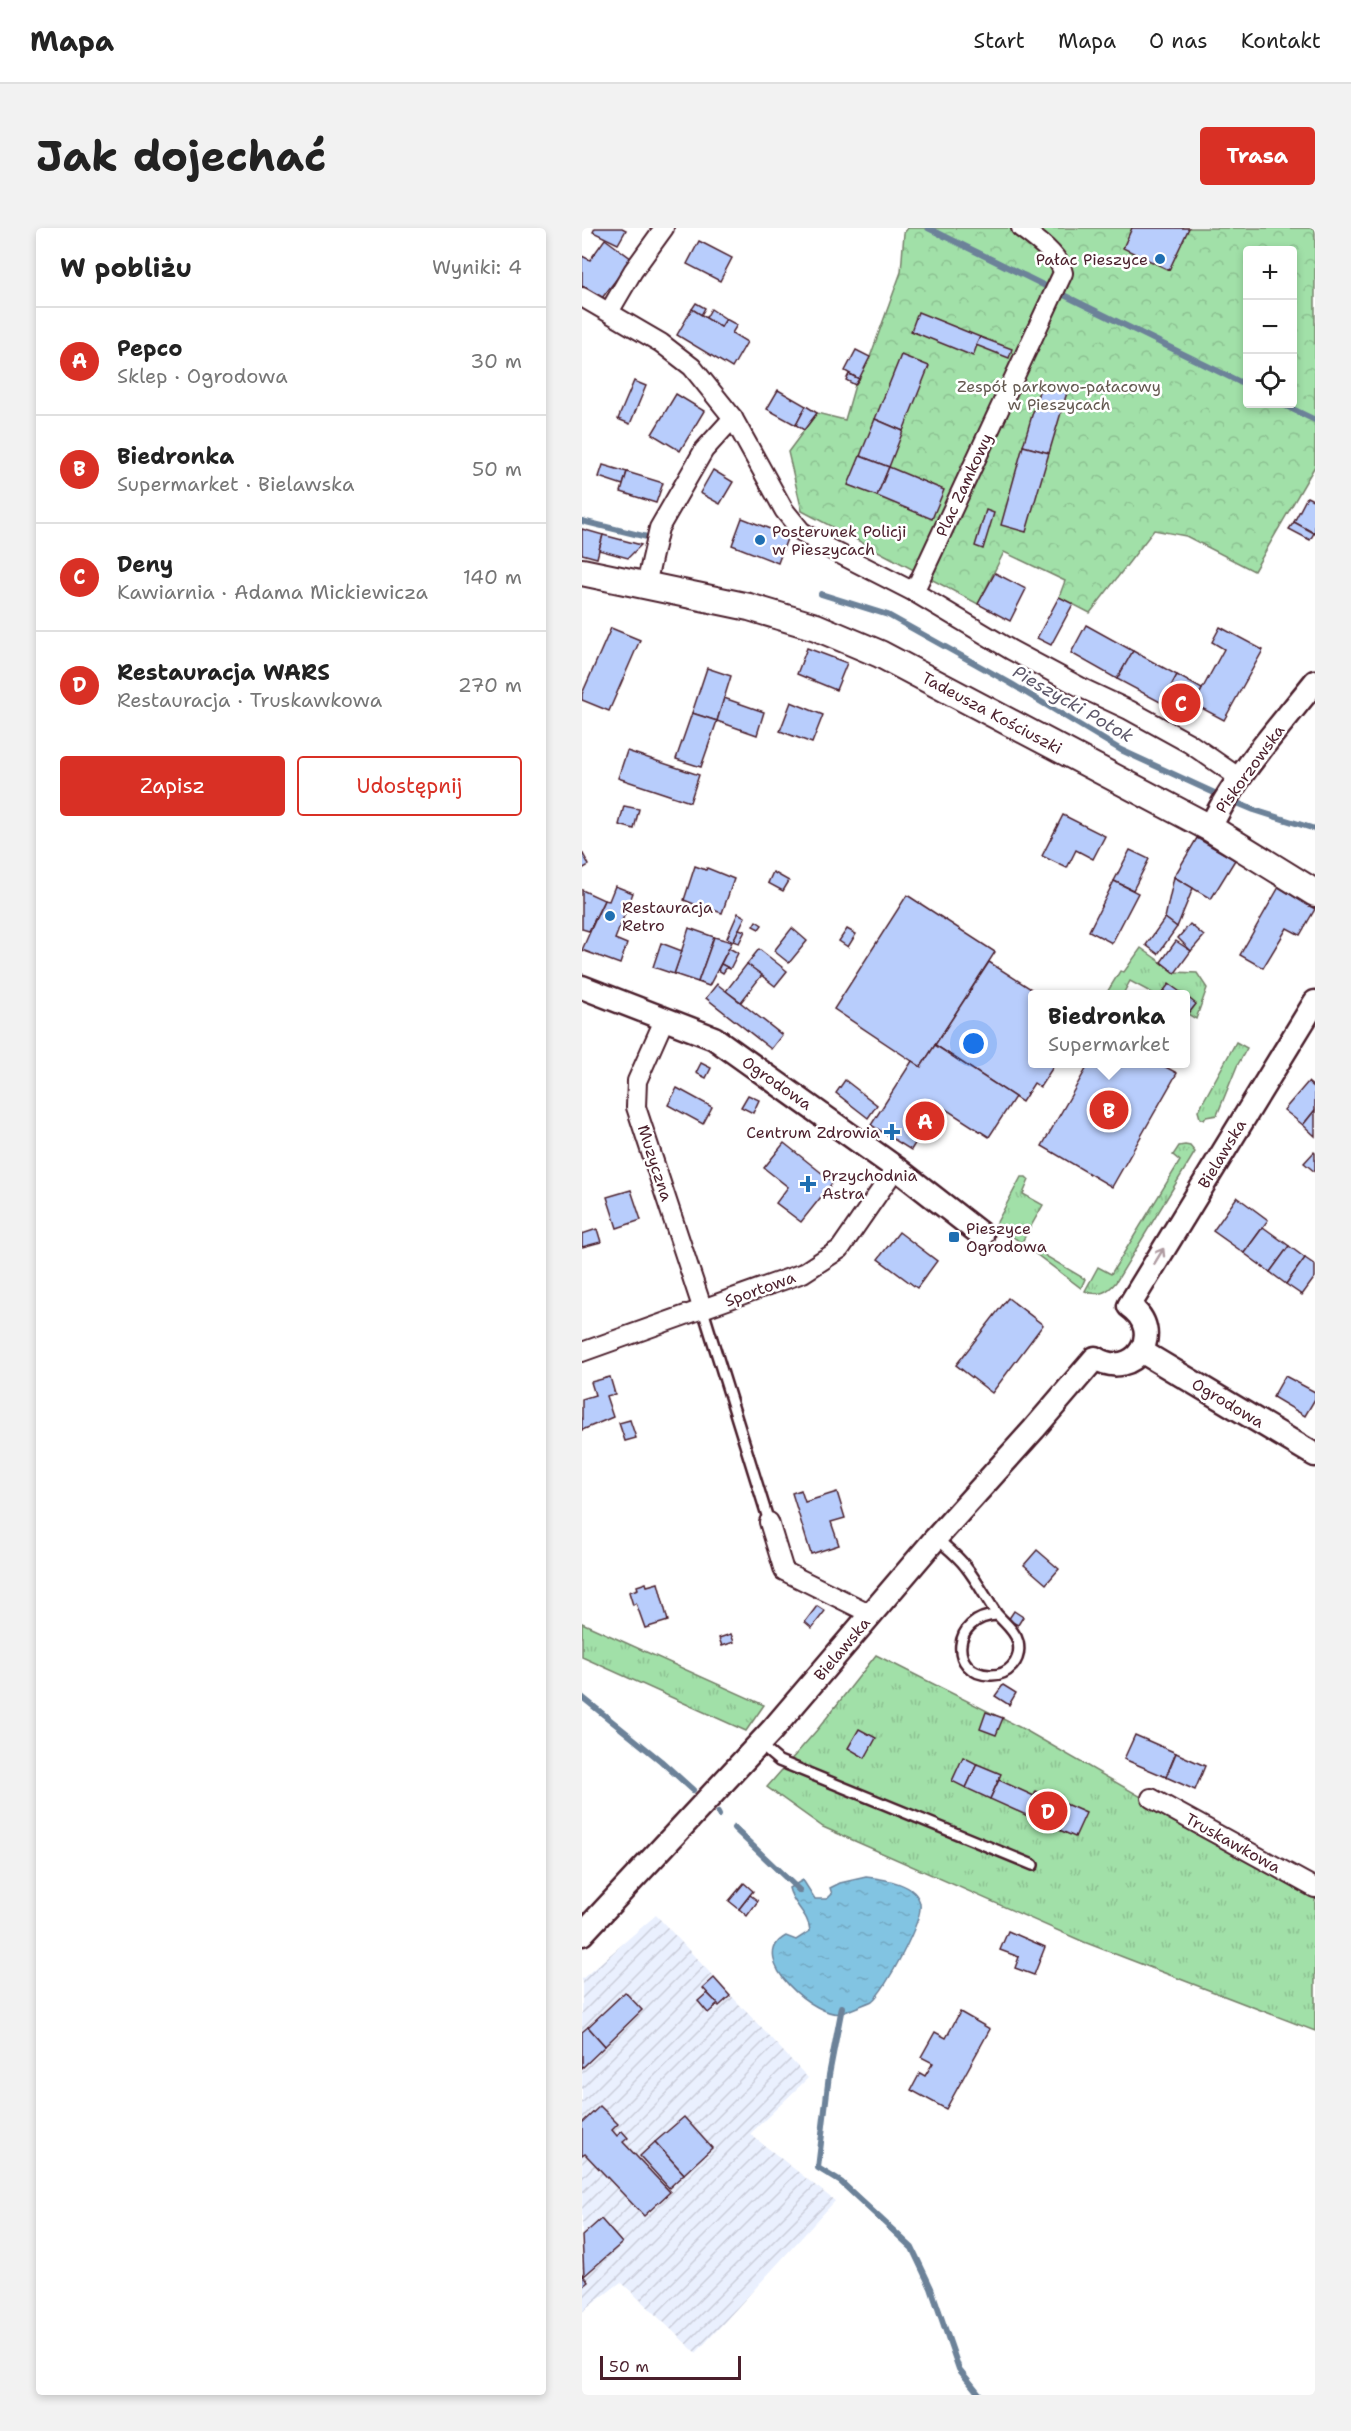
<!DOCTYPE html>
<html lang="pl">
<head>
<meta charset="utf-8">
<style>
  :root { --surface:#fff; --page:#f2f2f2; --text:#222; --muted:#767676; --line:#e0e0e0; --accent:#d93025 }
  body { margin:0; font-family:"Shantell Sans",sans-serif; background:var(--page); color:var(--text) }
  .controls { position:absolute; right:18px; top:18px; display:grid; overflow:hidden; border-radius:6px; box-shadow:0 3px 9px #0003 }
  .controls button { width:54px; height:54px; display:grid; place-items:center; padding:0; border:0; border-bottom:2px solid var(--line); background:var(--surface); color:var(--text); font:30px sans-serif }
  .scale { position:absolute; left:18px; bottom:15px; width:141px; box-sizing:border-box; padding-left:6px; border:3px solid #4a1f2b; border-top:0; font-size:16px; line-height:21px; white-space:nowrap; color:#4a1f2b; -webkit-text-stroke:4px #fff; paint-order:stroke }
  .you { position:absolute; left:392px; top:816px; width:21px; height:21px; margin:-15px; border:4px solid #fff; border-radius:50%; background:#1a73e8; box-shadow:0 0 0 9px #1a73e833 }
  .badge { display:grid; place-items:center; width:39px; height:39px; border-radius:50%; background:var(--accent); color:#fff; font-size:20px; font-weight:700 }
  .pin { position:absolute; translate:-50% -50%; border:3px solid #fff; box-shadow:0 2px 6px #0006 }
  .popup { position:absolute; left:446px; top:762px; width:162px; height:78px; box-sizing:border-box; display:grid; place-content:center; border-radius:6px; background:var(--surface); filter:drop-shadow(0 2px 4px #0005); font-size:20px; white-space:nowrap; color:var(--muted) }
  .popup b { font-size:22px; color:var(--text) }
  .popup::after { content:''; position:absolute; left:50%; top:100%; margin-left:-12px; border:12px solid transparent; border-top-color:var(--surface) }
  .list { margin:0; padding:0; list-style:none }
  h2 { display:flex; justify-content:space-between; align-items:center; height:78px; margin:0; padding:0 24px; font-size:26px }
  h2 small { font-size:20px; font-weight:400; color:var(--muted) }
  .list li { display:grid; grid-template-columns:39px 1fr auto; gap:18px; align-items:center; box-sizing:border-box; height:108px; padding:0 24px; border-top:2px solid var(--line) }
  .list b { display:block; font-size:22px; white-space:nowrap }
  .list p { margin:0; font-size:20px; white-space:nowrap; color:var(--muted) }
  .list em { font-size:20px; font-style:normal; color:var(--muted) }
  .actions { display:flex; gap:12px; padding:18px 24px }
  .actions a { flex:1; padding:14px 0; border:2px solid var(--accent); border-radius:6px; text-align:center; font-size:21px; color:var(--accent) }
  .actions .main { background:var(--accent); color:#fff }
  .icon { flex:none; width:33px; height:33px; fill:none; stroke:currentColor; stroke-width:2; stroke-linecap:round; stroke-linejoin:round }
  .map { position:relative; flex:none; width:733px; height:2167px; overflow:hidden; border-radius:6px }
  header { display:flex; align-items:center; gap:36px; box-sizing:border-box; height:84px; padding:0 30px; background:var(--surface); border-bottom:2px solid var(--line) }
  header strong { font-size:28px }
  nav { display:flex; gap:33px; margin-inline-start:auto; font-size:21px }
  .intro { display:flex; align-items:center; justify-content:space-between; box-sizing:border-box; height:144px; padding:0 36px }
  h1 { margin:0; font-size:42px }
  .button { padding:15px 27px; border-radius:6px; background:var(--accent); color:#fff; font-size:21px; font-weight:700 }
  main { display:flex; gap:36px; padding:0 36px }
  aside { flex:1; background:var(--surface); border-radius:6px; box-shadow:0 3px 9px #0003 }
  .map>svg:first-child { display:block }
  .industrial { fill:url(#industrial-furrows) }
  .grass { fill:url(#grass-tufts); stroke:#76806a; stroke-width:1.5 }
  .park { fill:url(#park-crowns); stroke:#76806a; stroke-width:1.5; fill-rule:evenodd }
  .water { fill:url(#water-ripples); stroke:#6c8299; stroke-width:1.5 }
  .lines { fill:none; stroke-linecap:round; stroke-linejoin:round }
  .stream { stroke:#6c8299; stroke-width:6 }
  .building { fill:#b8cdfc; stroke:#4a1f2b; stroke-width:1.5 }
  .service-casing { stroke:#4a1f2b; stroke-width:14 }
  .minor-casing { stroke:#4a1f2b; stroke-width:22 }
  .tertiary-casing { stroke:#4a1f2b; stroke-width:27 }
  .secondary-casing { stroke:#4a1f2b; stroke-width:30 }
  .service { stroke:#fff; stroke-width:9 }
  .minor { stroke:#fff; stroke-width:18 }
  .tertiary { stroke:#fff; stroke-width:22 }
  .secondary { stroke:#fff; stroke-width:26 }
  .oneway { stroke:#ae9aa0 }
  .poi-dot { fill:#1f6fb2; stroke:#fff; stroke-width:2 }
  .labels { text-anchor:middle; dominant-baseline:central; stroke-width:5; stroke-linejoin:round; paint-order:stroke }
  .poi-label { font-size:16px; fill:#4a1f2b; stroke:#fff; text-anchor:start }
  .park-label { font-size:16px; fill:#645950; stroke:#fff }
  .street-label { font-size:16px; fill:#4a1f2b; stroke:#fff }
  .water-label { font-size:18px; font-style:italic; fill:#5e596b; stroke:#fff }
</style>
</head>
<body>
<header>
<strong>Mapa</strong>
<nav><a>Start</a><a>Mapa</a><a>O nas</a><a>Kontakt</a></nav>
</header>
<div class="intro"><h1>Jak dojechać</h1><a class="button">Trasa</a></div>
<main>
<aside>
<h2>W pobliżu<small>Wyniki: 4</small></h2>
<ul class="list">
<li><span class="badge">A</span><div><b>Pepco</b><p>Sklep · Ogrodowa</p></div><em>30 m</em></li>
<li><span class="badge">B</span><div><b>Biedronka</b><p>Supermarket · Bielawska</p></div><em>50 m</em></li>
<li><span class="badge">C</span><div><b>Deny</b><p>Kawiarnia · Adama Mickiewicza</p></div><em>140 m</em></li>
<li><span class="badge">D</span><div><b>Restauracja WARS</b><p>Restauracja · Truskawkowa</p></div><em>270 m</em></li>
</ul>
<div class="actions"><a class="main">Zapisz</a><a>Udostępnij</a></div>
</aside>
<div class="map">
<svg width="733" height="2167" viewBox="0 0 733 2167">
  <defs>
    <pattern id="industrial-furrows" width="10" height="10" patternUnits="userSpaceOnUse" patternTransform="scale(1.5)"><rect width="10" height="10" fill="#eaf0fe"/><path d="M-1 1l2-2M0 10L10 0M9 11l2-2" fill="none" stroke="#cacdda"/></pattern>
    <pattern id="grass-tufts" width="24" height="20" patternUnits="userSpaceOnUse" patternTransform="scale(1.5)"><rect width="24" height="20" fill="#a1e0a8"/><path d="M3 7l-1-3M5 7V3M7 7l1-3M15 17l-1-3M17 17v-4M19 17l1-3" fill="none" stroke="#8cc091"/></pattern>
    <pattern id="park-crowns" width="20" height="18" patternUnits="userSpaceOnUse" patternTransform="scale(1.5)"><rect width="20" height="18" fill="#a1e0a8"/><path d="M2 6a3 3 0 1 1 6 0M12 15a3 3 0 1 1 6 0" fill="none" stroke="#8cc091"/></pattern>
    <pattern id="water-ripples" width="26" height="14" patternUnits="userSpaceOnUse" patternTransform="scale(1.5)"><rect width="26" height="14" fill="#82c4e2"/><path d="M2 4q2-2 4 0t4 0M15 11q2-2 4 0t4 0" fill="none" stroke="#72a8c2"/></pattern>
  </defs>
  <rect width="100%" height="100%" fill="#fff"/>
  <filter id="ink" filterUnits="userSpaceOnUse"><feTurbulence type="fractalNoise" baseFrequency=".0167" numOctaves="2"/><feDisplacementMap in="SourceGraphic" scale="12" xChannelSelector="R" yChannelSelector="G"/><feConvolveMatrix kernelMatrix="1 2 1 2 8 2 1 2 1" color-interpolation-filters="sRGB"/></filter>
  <g filter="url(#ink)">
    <path class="industrial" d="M74 1687 226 1850 168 1906 253 1973 114 2125 39 2054 0 2084V1751Z"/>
    <g class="grass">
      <path d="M559 720 593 744 615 745 625 760 614 791 604 785V766H572L548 753 541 766H524L538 743 542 744Z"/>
      <path d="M654 814 665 820 655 838 635 887 624 889 622 892 618 890 616 883Z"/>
      <path d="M603 917 608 918 613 924 534 1054C526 1064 517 1069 503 1063L516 1039 529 1046 598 933 591 927 597 918Z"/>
      <path d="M439 949H444L447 952 441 966 461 977 440 1014 503 1051 499 1060 414 996Z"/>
      <path d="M0 1395 182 1477 164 1503 0 1429Z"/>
      <path d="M294 1427 443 1502 733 1669V1803L502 1714 241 1599 185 1559 235 1502Z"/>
    </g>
    <path class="park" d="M326 0H733V238L672 343 604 308 572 302 508 385 477 369 483 353 422 324 396 376 220 283 206 224 235 185 263 192 273 157 288 129 319 44 322 5ZM666 22H710V176H666Z"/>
    <path class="water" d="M284 1649C301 1651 335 1655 338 1676 341 1692 303 1763 290 1773 288 1774 263 1784 260 1785 236 1792 162 1730 204 1708L214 1712 228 1703C227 1686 210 1676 207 1660L221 1652 233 1671H245L250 1666 248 1660 258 1655Z"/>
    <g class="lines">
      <g class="stream">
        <path d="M346 0 666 158"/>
        <path d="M700 176 733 192"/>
        <path d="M0 293 65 309"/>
        <path d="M239 366 306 387 428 455 539 522 639 568"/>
        <path d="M648 572 672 582 733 601"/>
        <path d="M0 1469 79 1533 111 1562"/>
        <path d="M136 1585 137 1587"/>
        <path d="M152 1600 218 1663"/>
        <path d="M260 1779 247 1847 236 1940 259 1954 330 2020 349 2060 377 2141 398 2167"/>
      </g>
    </g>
    <g class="building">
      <path d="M13 0H40L44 2 36 16 11 4Z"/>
      <path d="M550 0H607L587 42 541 20Z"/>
      <path d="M23 11 50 31 20 70 0 58V28L8 32Z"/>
      <path d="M117 13 150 30 138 53 105 36Z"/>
      <path d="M114 75 123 80 119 87 110 81Z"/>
      <path d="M110 81 139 99 144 91 155 97 150 105 165 114 150 140 95 107Z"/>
      <path d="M129 81 144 91 139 99 124 90Z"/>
      <path d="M336 84 398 109 391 128 329 103Z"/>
      <path d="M398 109 430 121 427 130 394 117Z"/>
      <path d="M274 122 288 129 277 151 263 143Z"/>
      <path d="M319 127 347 138 321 203 293 191Z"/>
      <path d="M267 146 277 151 273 157 264 152Z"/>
      <path d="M52 153 64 158 48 196 36 191Z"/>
      <path d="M460 153 486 161 467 225 441 218Z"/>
      <path d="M196 162 224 178 214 197 185 181Z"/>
      <path d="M94 166 122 183 98 223 70 206Z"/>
      <path d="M224 178 235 185 222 202 214 197Z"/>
      <path d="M293 191 321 203 307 239 278 228Z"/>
      <path d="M441 218 467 225 444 304 419 297Z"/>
      <path d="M278 228 307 239 295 268 266 257Z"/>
      <path d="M21 237 45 244 41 257 17 249Z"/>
      <path d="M307 239 362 262 350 291 295 268Z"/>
      <path d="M131 242 151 254 138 276 118 265Z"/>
      <path d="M45 244 81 255 74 275 39 264Z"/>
      <path d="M725 269 733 273V306L712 294Z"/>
      <path d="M404 282 412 285 401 321 393 318Z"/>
      <path d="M160 290 206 308 196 335 150 317Z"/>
      <path d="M712 294 732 305 728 312 707 301Z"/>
      <path d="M0 301 21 307 15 330 0 326Z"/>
      <path d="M21 307 59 317 46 330 17 322Z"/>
      <path d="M413 345 444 361 428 393 396 376Z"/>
      <path d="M477 369 491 376 469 417 455 410Z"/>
      <path d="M504 397 551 423 535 451 489 425Z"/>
      <path d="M638 399 681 422 642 492 612 476 642 421 630 414Z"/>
      <path d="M29 400 58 412 27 483 0 472V466Z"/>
      <path d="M225 420 265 435 254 462 215 446Z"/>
      <path d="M551 423 595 447 580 475 535 451Z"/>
      <path d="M125 440 149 448 135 493 110 485Z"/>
      <path d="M595 447 620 461 612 476 587 462Z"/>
      <path d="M142 470 182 484 175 507 135 493Z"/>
      <path d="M209 474 241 487 230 515 198 503Z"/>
      <path d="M110 485 135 493 119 539 94 531Z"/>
      <path d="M45 523 117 547 108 574 36 550Z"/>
      <path d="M42 578 57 581 52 601 37 597Z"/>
      <path d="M481 587 523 608 511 631 494 622 485 640 460 628Z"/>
      <path d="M615 610 653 632 629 671 592 649Z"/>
      <path d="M548 622 567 631 551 662 532 653Z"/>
      <path d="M0 624 7 637 0 641Z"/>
      <path d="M113 638 124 642 125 640 152 651 140 685 128 681 127 685 111 680 112 676 102 672Z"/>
      <path d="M191 644 207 653 201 663 186 655Z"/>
      <path d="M592 649 611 660 595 699 583 690Z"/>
      <path d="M532 653 556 665 530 715 507 703Z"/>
      <path d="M33 658 51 665 33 711 45 716 38 736 0 722 22 672 27 673Z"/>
      <path d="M697 659 733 681 718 707 705 700 681 740 658 727Z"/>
      <path d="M0 662 22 672 7 703 0 701Z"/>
      <path d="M325 667 413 724 339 839 252 781Z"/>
      <path d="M156 685 163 689 151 713 145 710Z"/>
      <path d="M583 690 595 699 576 726 564 717Z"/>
      <path d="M174 693 180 697 177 701 171 698Z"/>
      <path d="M608 696 622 708 609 723 596 710Z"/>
      <path d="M107 700 132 709 116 754 92 746Z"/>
      <path d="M210 700 225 713 207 735 192 723Z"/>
      <path d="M157 701 163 703 157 715 151 713Z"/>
      <path d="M265 701 274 706 266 719 257 713Z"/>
      <path d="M132 709 150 714 127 758 116 754Z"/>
      <path d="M594 713 609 723 593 745 579 734Z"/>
      <path d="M79 715 100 723 92 746 71 739Z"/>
      <path d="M147 720 156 725 148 741 139 736Z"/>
      <path d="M177 721 205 743 193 758 165 736Z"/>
      <path d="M407 734 457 766H450V836H473L458 859 452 855 440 874 353 817Z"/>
      <path d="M139 736 145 739 141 745 136 742Z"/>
      <path d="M165 736 180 747 159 774 144 763Z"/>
      <path d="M135 756 200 807 189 821 124 770Z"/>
      <path d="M587 756 601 766H582L580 765Z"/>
      <path d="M604 768 614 776 607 785 604 782Z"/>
      <path d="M353 817 433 869 407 909 362 880 345 906 340 904 329 922 289 897 330 833 339 839Z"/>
      <path d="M119 835 129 840 124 850 114 845Z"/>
      <path d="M507 836H578L595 845 530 959 460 918Z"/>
      <path d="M263 852 295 877 286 890 254 865Z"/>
      <path d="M726 854 733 860V882L721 897 702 882Z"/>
      <path d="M95 860 130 879 121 896 86 877Z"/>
      <path d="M166 867 177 872 171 885 159 879Z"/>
      <path d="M733 882V908L721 897Z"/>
      <path d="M202 915 251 954 219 994 194 975 206 959 182 940Z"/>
      <path d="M732 924 733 925V944L722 935Z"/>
      <path d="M49 962 59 992 35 1000 25 969Z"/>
      <path d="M655 969 686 992 662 1025 631 1003Z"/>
      <path d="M681 999 707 1018 688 1044 662 1025Z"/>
      <path d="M15 1001 19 1014 0 1019V1006Z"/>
      <path d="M317 1004 355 1033 335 1060 296 1031Z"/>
      <path d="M707 1018 723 1030 704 1056 688 1044Z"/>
      <path d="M723 1030 733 1037V1049L720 1067 704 1056Z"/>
      <path d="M426 1070 461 1097 410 1165 374 1137Z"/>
      <path d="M703 1148 733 1164V1171L723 1188 691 1169Z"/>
      <path d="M28 1149 33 1166 24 1168 31 1189 0 1202V1171L13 1167 9 1154Z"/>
      <path d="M48 1192 54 1210 43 1213 37 1195Z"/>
      <path d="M219 1262 223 1274 255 1264 263 1290 249 1294 257 1317 229 1326 210 1265Z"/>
      <path d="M455 1322 477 1341 464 1356 442 1337Z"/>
      <path d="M64 1355 65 1358 76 1355 86 1393 63 1400 54 1375 51 1377 47 1364 56 1361 55 1358Z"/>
      <path d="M235 1378 243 1383 230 1400 223 1394Z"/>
      <path d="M432 1383 441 1389 436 1397 426 1392Z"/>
      <path d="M149 1406 152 1414 140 1418 137 1410Z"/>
      <path d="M421 1457 434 1465 427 1477 413 1468Z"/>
      <path d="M404 1484 421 1490 414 1507 398 1501Z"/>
      <path d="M277 1501 294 1510 283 1530 266 1520Z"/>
      <path d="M553 1507 594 1525 584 1549 542 1531Z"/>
      <path d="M594 1525 623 1538 613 1562 584 1549Z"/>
      <path d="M381 1529 395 1536 384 1560 370 1553Z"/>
      <path d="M395 1536 419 1546 408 1571 384 1560Z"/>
      <path d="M417 1552 452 1568 444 1587 408 1571Z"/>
      <path d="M454 1563 504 1585 493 1609 444 1587Z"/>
      <path d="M162 1655 171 1663 157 1681 147 1673Z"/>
      <path d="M168 1667 176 1673 165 1688 157 1681Z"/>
      <path d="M426 1703 463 1719 452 1747 433 1740 437 1729 418 1722Z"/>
      <path d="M132 1750 148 1768 137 1778 121 1760Z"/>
      <path d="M43 1764 60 1782 23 1818 6 1799Z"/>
      <path d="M125 1765 136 1776 126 1785 116 1773Z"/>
      <path d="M378 1784 408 1801 364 1881 329 1862 338 1845 343 1848 351 1835 339 1829 353 1804 364 1810Z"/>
      <path d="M6 1799 23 1818 0 1840V1804Z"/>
      <path d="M18 1878 36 1896 30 1902 35 1908 40 1903 46 1910 41 1914 88 1964 62 1988 3 1926 0 1928V1895Z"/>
      <path d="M102 1889 130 1920 102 1946 73 1914Z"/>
      <path d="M73 1914 102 1946 87 1960 58 1928Z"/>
      <path d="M19 1991 40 2015 2 2048 0 2008Z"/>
      <path d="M0 2046 6 2054 0 2059Z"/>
    </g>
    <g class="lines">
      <g class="service-casing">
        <g id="service">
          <path d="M121 1082 187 1294"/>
          <path d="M354 1310C364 1319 376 1328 384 1339 395 1353 404 1370 414 1385 421 1394 433 1402 436 1414 440 1433 426 1448 408 1447 367 1446 369 1389 415 1387"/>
          <path d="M177 1516 197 1533 451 1637"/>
        </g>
      </g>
      <g class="minor-casing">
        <g id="minor">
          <path d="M0 69 79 115 110 139 151 190 202 282 219 303 240 317 332 364 429 422 502 461 547 482 607 515 659 551"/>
          <path d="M27 84 51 43 82 0"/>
          <path d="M64 357 77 300 122 222 151 190"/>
          <path d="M332 364 481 45C478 28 453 10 439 0"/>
          <path d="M83 790 55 853 54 879 121 1082"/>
          <path d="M0 1124 221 1045 258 1021 314 940"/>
          <path d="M187 1294 202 1343 289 1386"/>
          <path d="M569 1570 733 1660"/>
        </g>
      </g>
      <g class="tertiary-casing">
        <g id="tertiary">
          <path d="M628 600C651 550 698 498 733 454"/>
          <path d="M0 759 132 810 314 940 400 1007"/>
          <path d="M559 1123 733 1227"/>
          <path d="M0 1706 191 1501 354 1310 452 1201 513 1130C552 1154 585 1104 547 1078L733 774"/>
        </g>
      </g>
      <g class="secondary-casing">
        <path id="secondary" d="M0 344 167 379 234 399 298 426 628 600 733 665"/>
      </g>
      <use href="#service" class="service"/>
      <use href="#minor" class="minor"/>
      <use href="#tertiary" class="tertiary"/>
      <use href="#secondary" class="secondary"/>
    </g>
    <defs><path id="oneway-shaft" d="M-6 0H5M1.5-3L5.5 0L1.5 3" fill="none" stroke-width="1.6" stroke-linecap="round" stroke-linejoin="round" transform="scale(1.5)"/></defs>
    <use class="oneway" href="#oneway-shaft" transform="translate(577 1028) rotate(-59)"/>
  </g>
  <g class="poi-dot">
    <circle cx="578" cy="31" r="6"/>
    <circle cx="178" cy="312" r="6"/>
    <circle cx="28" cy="688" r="6"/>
    <path d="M307 895h6v6h6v6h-6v6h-6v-6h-6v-6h6z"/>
    <path d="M223 947h6v6h6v6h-6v6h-6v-6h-6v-6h6z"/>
    <rect x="366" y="1003" width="12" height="12" rx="3"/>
  </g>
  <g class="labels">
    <g class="poi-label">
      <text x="566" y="31" text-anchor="end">Pałac Pieszyce</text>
      <text x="190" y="303">Posterunek Policji<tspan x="190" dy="18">w Pieszycach</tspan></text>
      <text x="40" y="679">Restauracja<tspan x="40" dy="18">Retro</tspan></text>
      <text x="298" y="904" text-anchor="end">Centrum Zdrowia</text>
      <text x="240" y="947">Przychodnia<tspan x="240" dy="18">Astra</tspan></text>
      <text x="384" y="1000">Pieszyce<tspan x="384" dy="18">Ogrodowa</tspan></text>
    </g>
    <g class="park-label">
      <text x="477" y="158">Zespół parkowo-pałacowy<tspan x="477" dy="18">w Pieszycach</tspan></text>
    </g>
    <g class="street-label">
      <text transform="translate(382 257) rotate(-65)">Plac Zamkowy</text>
      <text transform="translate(410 485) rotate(28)">Tadeusza Kościuszki</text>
      <text transform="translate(668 541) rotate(-54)">Piskorzowska</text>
      <text transform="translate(195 855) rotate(35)">Ogrodowa</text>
      <text transform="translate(640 926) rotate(-59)">Bielawska</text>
      <text transform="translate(73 935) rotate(72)">Muzyczna</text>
      <text transform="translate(178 1061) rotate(-20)">Sportowa</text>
      <text transform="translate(646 1175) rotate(31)">Ogrodowa</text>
      <text transform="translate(260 1421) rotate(-50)">Bielawska</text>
      <text transform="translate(651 1615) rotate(29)">Truskawkowa</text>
    </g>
    <g class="water-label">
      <text transform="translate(491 476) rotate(30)">Pieszycki Potok</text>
    </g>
  </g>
</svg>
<div class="controls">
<button>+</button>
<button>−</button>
<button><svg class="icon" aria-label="locate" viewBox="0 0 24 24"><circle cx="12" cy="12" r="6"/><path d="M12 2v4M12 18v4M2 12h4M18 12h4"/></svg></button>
</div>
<div class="scale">50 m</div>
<div class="you"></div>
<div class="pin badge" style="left:343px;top:893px">A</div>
<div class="pin badge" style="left:527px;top:882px">B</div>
<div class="popup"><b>Biedronka</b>Supermarket</div>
<div class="pin badge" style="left:599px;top:475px">C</div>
<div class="pin badge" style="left:466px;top:1583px">D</div>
</div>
</main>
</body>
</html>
